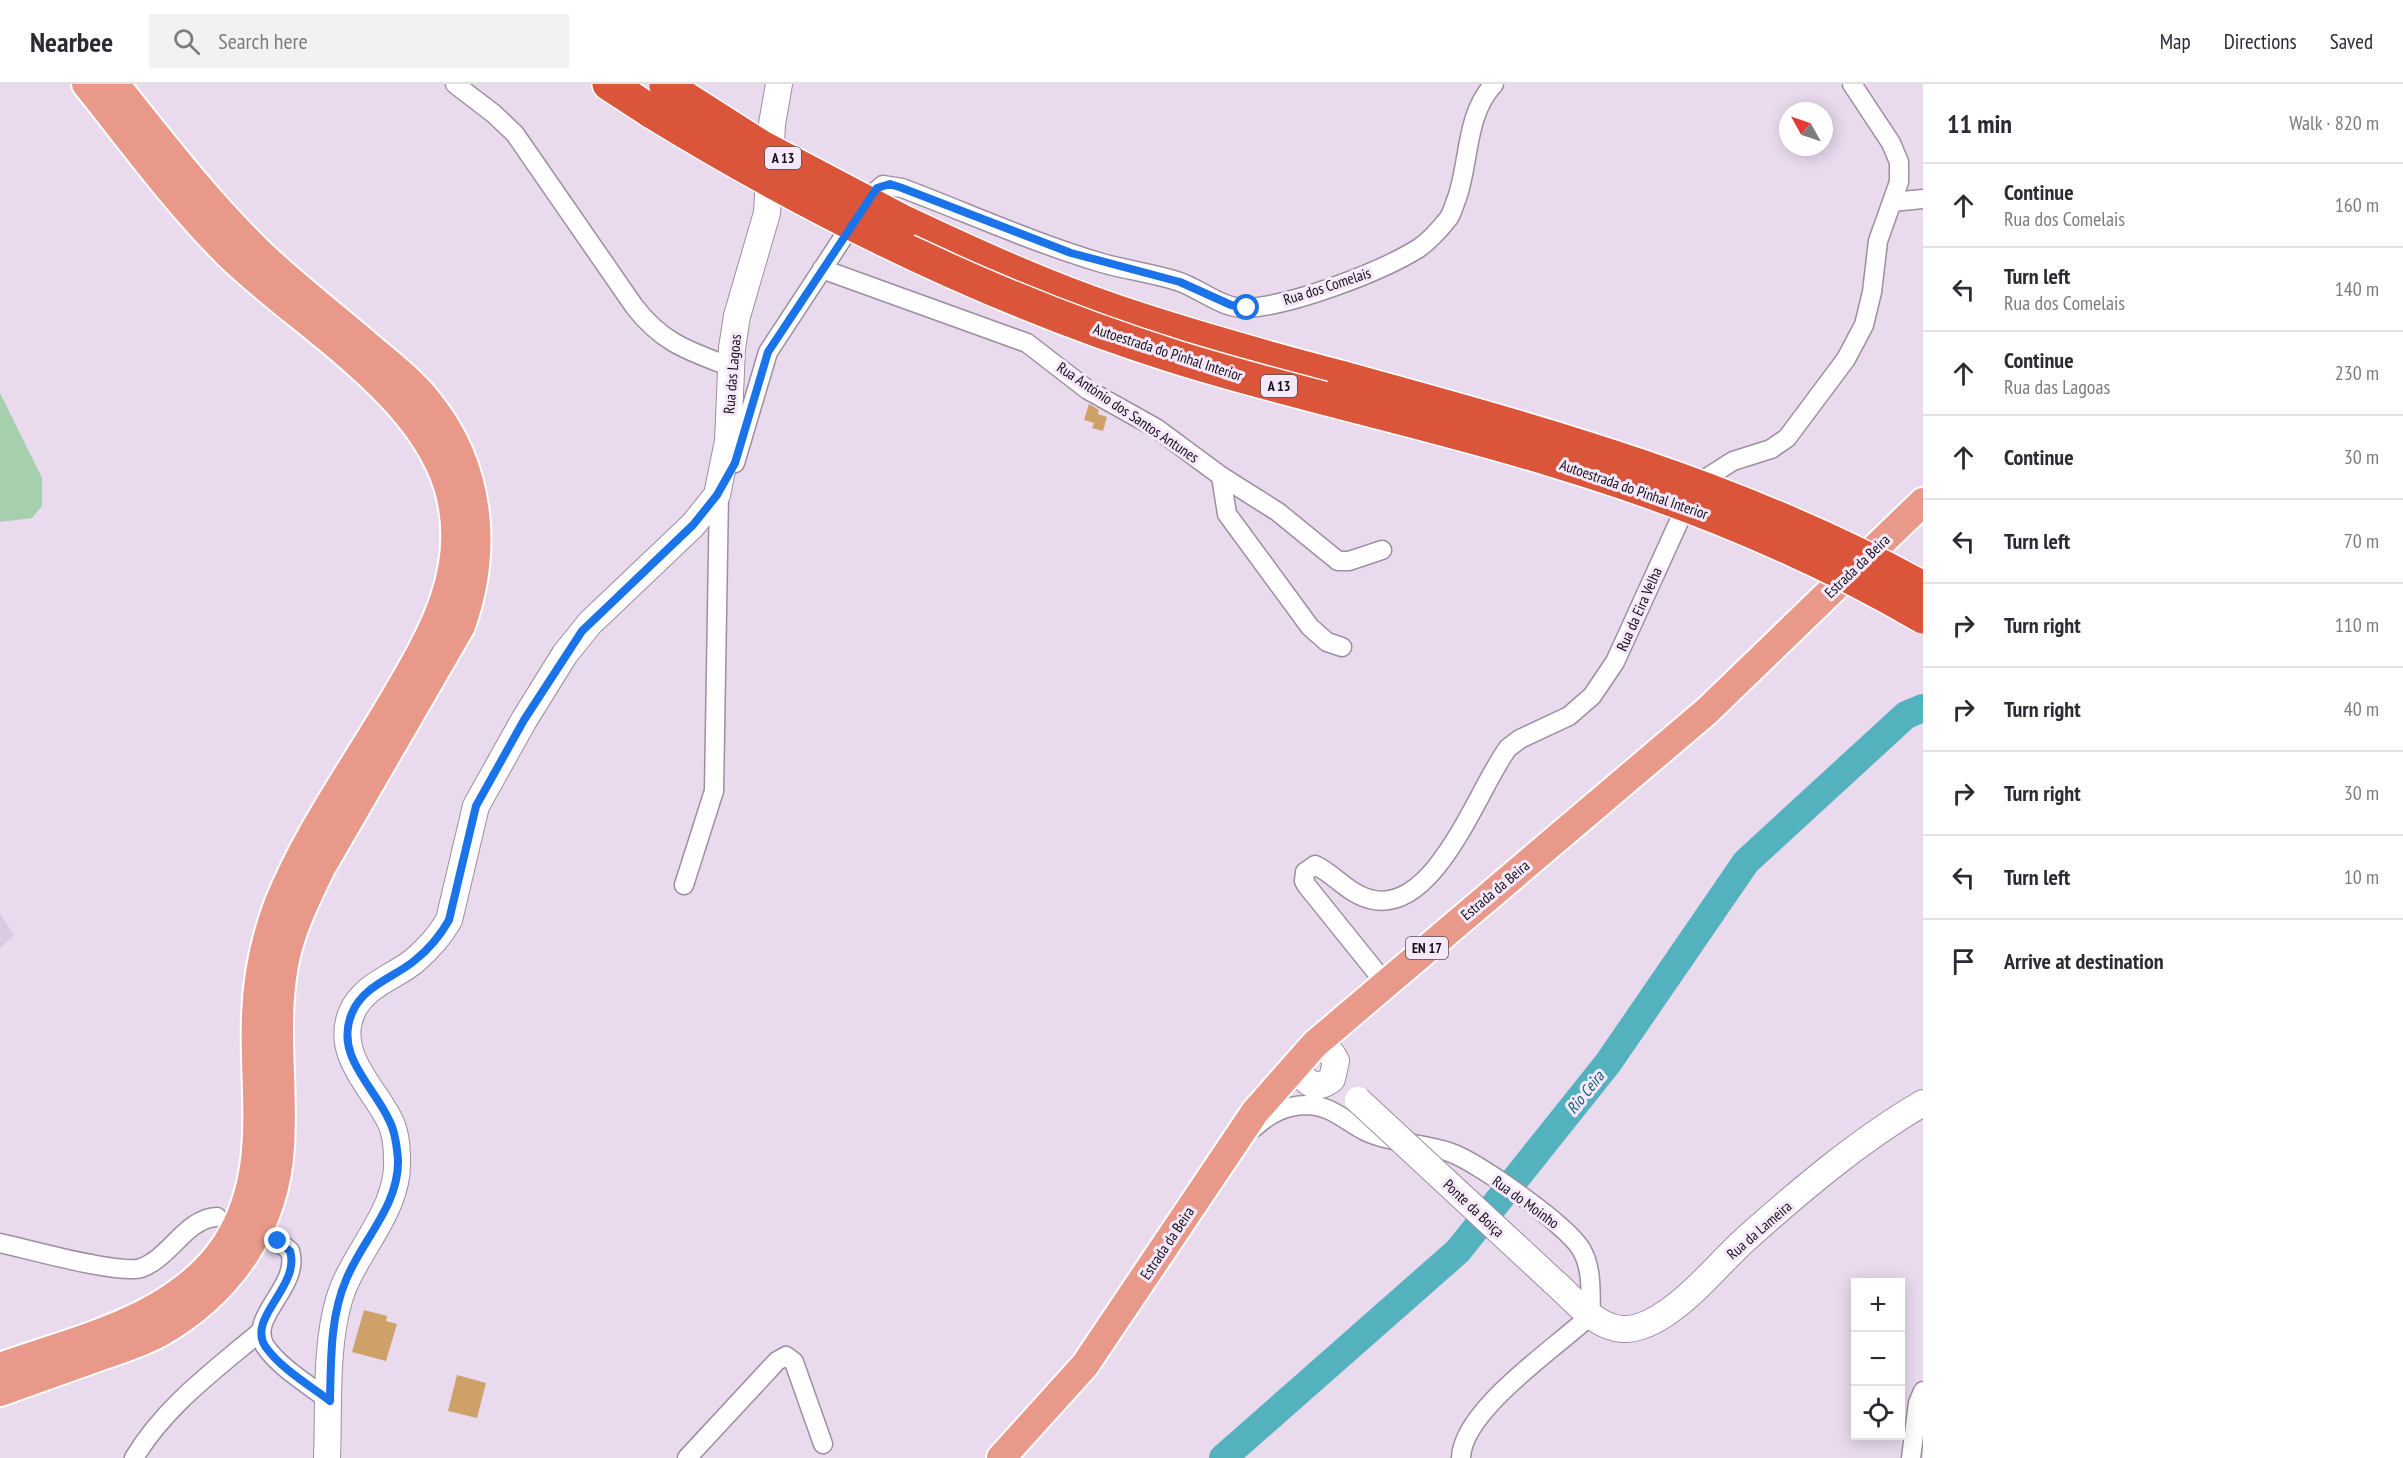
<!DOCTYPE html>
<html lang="en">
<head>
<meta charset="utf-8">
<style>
  :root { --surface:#fff; --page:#f2f2f3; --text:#2b2b33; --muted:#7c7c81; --line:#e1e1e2 }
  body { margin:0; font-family:"PT Sans Narrow",sans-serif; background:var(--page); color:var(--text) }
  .controls { position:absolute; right:18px; bottom:18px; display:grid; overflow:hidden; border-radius:0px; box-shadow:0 3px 15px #0003 }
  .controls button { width:54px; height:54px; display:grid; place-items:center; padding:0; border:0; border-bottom:2px solid var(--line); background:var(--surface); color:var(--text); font:30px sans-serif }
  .compass { position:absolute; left:1779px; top:18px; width:54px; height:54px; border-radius:50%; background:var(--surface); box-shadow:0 3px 15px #0003; rotate:310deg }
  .stop { position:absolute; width:18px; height:18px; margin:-14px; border:4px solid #1a73e8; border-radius:50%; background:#fff }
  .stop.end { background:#1a73e8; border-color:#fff; box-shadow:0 2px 6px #0008 }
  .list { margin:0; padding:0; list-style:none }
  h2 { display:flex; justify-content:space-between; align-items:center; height:78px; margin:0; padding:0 24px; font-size:26px }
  h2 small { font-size:20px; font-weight:400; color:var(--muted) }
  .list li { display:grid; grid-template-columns:39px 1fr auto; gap:18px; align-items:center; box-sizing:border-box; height:84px; padding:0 24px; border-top:2px solid var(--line) }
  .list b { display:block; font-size:22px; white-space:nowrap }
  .list p { margin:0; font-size:20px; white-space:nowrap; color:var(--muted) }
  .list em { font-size:20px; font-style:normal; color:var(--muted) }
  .icon { flex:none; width:33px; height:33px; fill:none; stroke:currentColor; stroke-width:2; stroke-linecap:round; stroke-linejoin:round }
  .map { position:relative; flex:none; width:1923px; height:1374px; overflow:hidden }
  header { display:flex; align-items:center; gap:36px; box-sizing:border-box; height:84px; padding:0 30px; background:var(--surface); border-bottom:2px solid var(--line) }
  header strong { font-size:28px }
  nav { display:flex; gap:33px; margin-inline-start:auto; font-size:21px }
  .search { width:420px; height:54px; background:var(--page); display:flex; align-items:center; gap:15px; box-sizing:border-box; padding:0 21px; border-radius:0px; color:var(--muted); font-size:22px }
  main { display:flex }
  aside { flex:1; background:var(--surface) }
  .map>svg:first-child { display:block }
  .built { fill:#ddcae2 }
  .green { fill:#a6cfae }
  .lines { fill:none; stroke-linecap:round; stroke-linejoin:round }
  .river { stroke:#54b2bf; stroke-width:28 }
  .building { fill:#cea169 }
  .street-casing { stroke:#9d8fa1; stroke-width:21 }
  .secondary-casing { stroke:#9d8fa1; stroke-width:28 }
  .primary-casing { stroke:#fff; stroke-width:32 }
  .highway-casing { stroke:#fff; stroke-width:36 }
  .street { stroke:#fff; stroke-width:18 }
  .secondary { stroke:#fff; stroke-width:26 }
  .primary { stroke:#e99989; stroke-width:28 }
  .highway { stroke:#db553a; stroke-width:33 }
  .secondary-bridge-casing { stroke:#9d8fa1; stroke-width:28; stroke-linecap:butt }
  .highway-bridge-casing { stroke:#fff; stroke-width:36; stroke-linecap:butt }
  .secondary-bridge { stroke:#fff; stroke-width:26 }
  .highway-bridge { stroke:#db553a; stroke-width:33 }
  .route { stroke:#1a73e8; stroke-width:8 }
  .labels { text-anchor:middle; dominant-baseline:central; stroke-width:6; stroke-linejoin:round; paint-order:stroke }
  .shield { fill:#f6e8fb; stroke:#57505a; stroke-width:1.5 }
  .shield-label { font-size:14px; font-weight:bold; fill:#130f15 }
  .street-label { font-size:15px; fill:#130f15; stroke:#f6e8fb }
  .water-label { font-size:16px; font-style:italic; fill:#13626b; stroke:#f6e8fb }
</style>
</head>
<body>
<header>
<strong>Nearbee</strong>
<div class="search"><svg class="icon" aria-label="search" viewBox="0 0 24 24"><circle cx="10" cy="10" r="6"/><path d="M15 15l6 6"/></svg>Search here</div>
<nav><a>Map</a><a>Directions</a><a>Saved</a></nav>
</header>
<main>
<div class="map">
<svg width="1923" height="1374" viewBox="0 0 1923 1374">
  <rect width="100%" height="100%" fill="#e9daee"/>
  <path class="built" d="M0 829 14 851 0 864Z"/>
  <path class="green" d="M0 309 42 394V422L32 434 0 438Z"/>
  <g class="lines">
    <path class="river" d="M1223 1374 1458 1167 1608 979 1746 778 1906 631 1923 624"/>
  </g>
  <g class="building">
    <path d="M1089 320 1099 326 1098 330 1107 333 1103 347 1092 344 1094 339 1084 336Z"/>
    <path d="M364 1226 387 1232 386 1237 397 1240 386 1277 352 1268Z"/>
    <path d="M457 1291 486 1299 477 1334 448 1327Z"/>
  </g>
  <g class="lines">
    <g class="street-casing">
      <g id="street">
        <path d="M455 0 494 30 515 50 634 222C662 259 689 267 731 283"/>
        <path d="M1893 118 1923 115"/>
        <path d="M822 185 1027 259 1088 306 1156 344 1221 392 1278 428 1338 477H1349L1382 466"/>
        <path d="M735 379 768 268 871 111 883 101 902 104C968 129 1034 159 1102 179 1126 186 1152 189 1177 197 1200 204 1223 226 1248 224 1293 221 1381 188 1419 164 1429 157 1440 145 1448 135 1452 130 1454 121 1457 114 1470 77 1465 31 1494 0"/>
        <path d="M1221 392 1227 430 1310 543 1327 558 1342 563"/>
        <path d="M684 801 714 707 719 409"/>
        <path d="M1385 899 1307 802 1304 797 1305 788 1315 781C1336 791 1350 812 1374 816 1437 827 1478 704 1508 664L1520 655 1569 632 1592 612 1615 578 1691 411 1708 393 1733 377 1771 365 1787 354 1846 275 1864 241 1872 208 1878 157 1899 98V78L1891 59 1852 0"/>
        <path d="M1255 1043C1270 1029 1286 1021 1308 1021 1332 1022 1345 1037 1365 1047 1390 1059 1422 1059 1449 1068 1476 1077 1566 1140 1581 1165 1593 1185 1590 1209 1591 1231 1557 1263 1462 1326 1461 1374"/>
        <path d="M278 1157 290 1167C301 1202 247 1233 265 1262 280 1284 309 1301 330 1317"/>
        <path d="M0 1159C28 1165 119 1191 141 1184 170 1174 186 1134 217 1133"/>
        <path d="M134 1374C165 1322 215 1286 261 1247"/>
        <path d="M687 1374 777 1277 786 1272 794 1278 823 1360"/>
        <path d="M1911 1374 1918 1319 1923 1307"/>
      </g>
    </g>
    <g class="secondary-casing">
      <g id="secondary">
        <path d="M1294 983C1305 997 1315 1009 1332 995L1336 977 1332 970 1315 960"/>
        <path d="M1553 1197C1573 1214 1595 1244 1623 1245 1638 1246 1657 1236 1669 1227 1698 1207 1722 1176 1749 1152 1802 1105 1861 1055 1923 1019"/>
        <path d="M327 1374C329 1325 325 1263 339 1216 353 1168 400 1127 397 1075 397 1062 395 1046 389 1035 372 1002 334 969 352 928 364 901 393 894 414 877 428 865 440 852 449 836L476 722 524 636 565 570 590 539 693 441 717 411 728 357 732 264 737 232 767 129 772 40 779 0"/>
      </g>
    </g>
    <g class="primary-casing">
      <g id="primary">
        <path d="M0 1283C78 1255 176 1235 225 1162 272 1091 253 1011 256 932 257 894 265 856 278 821 305 753 349 691 386 629 427 559 474 488 448 402 418 305 298 239 227 169 175 117 132 57 86 0"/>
        <path d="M0 1308C33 1296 65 1285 98 1273 119 1266 142 1259 161 1248 230 1208 276 1142 280 1062 284 1002 273 941 284 881 290 847 306 815 321 784L461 542C488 466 481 384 429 319 412 297 388 279 366 260 332 231 296 203 263 172 208 119 162 59 115 0"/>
        <path d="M1001 1374 1085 1281 1255 1028 1315 960 1707 627 1923 418"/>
      </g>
    </g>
    <g class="highway-casing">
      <g id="highway">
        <path d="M609 0 652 28"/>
        <path d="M904 138C974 171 1044 203 1118 228 1192 253 1268 274 1344 294"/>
      </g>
    </g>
    <use href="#street" class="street"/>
    <use href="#secondary" class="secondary"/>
    <use href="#primary" class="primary"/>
    <use href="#highway" class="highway"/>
    <g class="secondary-bridge-casing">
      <path id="secondary-bridge" d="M1358 1016 1553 1197"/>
    </g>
    <g class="highway-bridge-casing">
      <g id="highway-bridge">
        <path d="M666 2 760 62 904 138"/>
        <path d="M652 28C817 129 991 215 1176 273 1301 312 1430 338 1555 377 1682 415 1808 466 1923 533"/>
        <path d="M1344 294C1544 349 1741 403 1923 504"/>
      </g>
    </g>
    <use href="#secondary-bridge" class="secondary-bridge"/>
    <use href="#highway-bridge" class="highway-bridge"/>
  </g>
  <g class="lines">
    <path class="route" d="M278 1157 290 1167C301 1202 247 1233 265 1262 280 1284 309 1301 330 1317 331 1277 330 1233 346 1196 362 1156 399 1122 398 1076 397 1063 395 1047 389 1036 373 1001 334 971 352 929 363 902 393 894 414 877 428 866 440 852 449 836L476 722 524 636 582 547 693 441 717 411 735 379 768 268 877 104 890 100 902 104 1071 169 1180 198 1231 221 1247 224"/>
  </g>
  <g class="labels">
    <g class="shield">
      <rect x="765" y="63" width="36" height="22" rx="4.5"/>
      <rect x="1261" y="291" width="36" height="22" rx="4.5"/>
      <rect x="1406" y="853" width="42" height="22" rx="4.5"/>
    </g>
    <g class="shield-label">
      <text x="783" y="74">A 13</text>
      <text x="1279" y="302">A 13</text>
      <text x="1427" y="864">EN 17</text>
    </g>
    <g class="street-label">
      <text transform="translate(1327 202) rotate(-18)">Rua dos Comelais</text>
      <text transform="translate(1168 268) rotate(18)">Autoestrada do Pinhal Interior</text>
      <text transform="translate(732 290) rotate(-85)">Rua das Lagoas</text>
      <text transform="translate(1128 328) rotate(34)">Rua António dos Santos Antunes</text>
      <text transform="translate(1634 405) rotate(19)">Autoestrada do Pinhal Interior</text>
      <text transform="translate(1857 482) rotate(-44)">Estrada da Beira</text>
      <text transform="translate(1639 525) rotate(-66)">Rua da Eira Velha</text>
      <text transform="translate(1495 806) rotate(-40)">Estrada da Beira</text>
      <text transform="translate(1526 1118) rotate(36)">Rua do Moinho</text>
      <text transform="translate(1474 1124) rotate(43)">Ponte da Boiça</text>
      <text transform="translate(1759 1146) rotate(-41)">Rua da Lameira</text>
      <text transform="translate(1167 1159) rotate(-56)">Estrada da Beira</text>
    </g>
    <g class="water-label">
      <text transform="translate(1585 1008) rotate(-51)">Rio Ceira</text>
    </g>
  </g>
</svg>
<div class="controls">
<button>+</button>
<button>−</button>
<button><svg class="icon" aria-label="locate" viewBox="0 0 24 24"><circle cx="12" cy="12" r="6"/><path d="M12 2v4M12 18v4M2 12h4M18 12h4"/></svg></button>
</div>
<svg class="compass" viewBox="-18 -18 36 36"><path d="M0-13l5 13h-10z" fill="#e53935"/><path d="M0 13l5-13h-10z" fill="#7c7c81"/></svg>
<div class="stop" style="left:1247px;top:224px"></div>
<div class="stop end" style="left:278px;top:1157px"></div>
</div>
<aside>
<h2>11 min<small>Walk · 820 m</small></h2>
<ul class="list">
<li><svg class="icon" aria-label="ahead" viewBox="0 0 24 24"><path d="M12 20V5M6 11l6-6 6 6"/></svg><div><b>Continue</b><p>Rua dos Comelais</p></div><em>160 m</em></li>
<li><svg class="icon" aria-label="left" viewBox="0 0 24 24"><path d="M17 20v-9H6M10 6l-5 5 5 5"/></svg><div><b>Turn left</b><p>Rua dos Comelais</p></div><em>140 m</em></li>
<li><svg class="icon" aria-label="ahead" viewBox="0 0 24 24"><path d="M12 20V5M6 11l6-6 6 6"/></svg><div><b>Continue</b><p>Rua das Lagoas</p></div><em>230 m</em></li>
<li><svg class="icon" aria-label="ahead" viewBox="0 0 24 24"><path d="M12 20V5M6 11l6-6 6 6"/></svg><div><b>Continue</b></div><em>30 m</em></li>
<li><svg class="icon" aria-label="left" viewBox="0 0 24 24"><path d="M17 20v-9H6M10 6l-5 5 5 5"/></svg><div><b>Turn left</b></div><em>70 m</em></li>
<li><svg class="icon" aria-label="right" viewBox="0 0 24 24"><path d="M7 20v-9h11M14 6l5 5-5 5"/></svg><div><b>Turn right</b></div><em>110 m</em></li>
<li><svg class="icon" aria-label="right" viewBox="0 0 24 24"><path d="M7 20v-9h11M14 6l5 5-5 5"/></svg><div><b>Turn right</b></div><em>40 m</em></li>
<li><svg class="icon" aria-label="right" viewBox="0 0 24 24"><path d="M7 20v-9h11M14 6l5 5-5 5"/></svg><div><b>Turn right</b></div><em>30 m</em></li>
<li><svg class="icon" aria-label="left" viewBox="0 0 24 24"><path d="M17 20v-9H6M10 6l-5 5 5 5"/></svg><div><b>Turn left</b></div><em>10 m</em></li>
<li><svg class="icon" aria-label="arrive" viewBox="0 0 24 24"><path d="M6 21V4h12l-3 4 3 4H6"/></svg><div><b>Arrive at destination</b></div></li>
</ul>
</aside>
</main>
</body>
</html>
